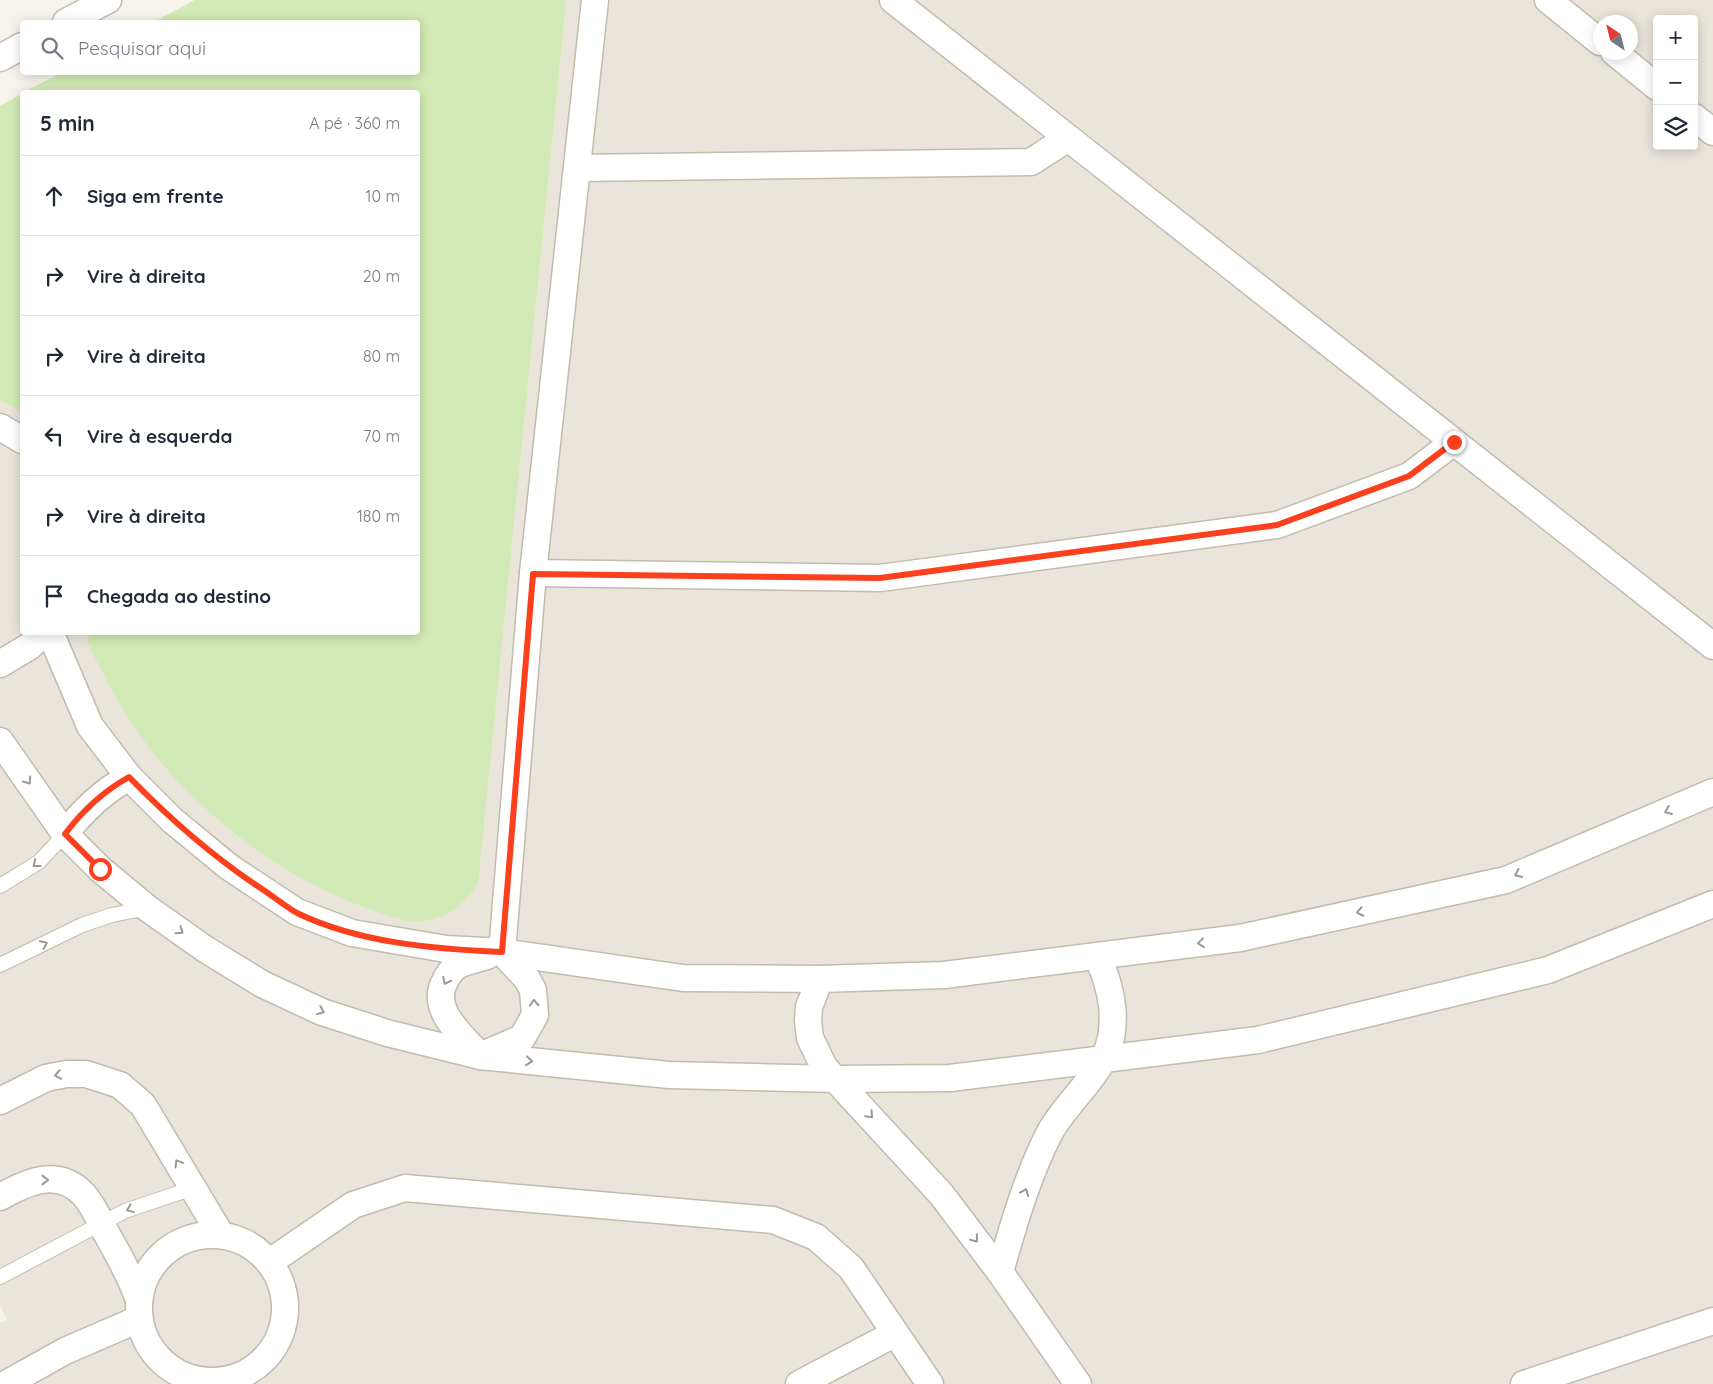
<!DOCTYPE html>
<html lang="pt">
<head>
<meta charset="utf-8">
<style>
  :root { --surface:#fff; --page:#f2f2f3; --text:#1f2937; --muted:#747a83; --line:#e0e1e3 }
  body { margin:0; font-family:Quicksand,sans-serif; background:var(--page); color:var(--text) }
  .controls { position:absolute; right:15px; top:15px; display:grid; overflow:hidden; border-radius:5px; box-shadow:0 2px 12px #0003 }
  .controls button { width:45px; height:45px; display:grid; place-items:center; padding:0; border:0; border-bottom:1px solid var(--line); background:var(--surface); color:var(--text); font:25px sans-serif }
  .compass { position:absolute; left:1593px; top:15px; width:45px; height:45px; border-radius:50%; background:var(--surface); box-shadow:0 2px 12px #0003; rotate:325deg }
  .stop { position:absolute; width:15px; height:15px; margin:-11px; border:4px solid #fc3f1d; border-radius:50%; background:#fff }
  .stop.end { background:#fc3f1d; border-color:#fff; box-shadow:0 1px 5px #0008 }
  .list { margin:0; padding:0; list-style:none }
  h2 { display:flex; justify-content:space-between; align-items:center; height:65px; margin:0; padding:0 20px; font-size:21px }
  h2 small { font-size:16px; font-weight:400; color:var(--muted) }
  .list li { display:grid; grid-template-columns:32px 1fr auto; gap:15px; align-items:center; box-sizing:border-box; height:80px; padding:0 20px; border-top:1px solid var(--line) }
  .list b { display:block; font-size:19px; white-space:nowrap }
  .list em { font-size:16px; font-style:normal; color:var(--muted) }
  .icon { flex:none; width:28px; height:28px; fill:none; stroke:currentColor; stroke-width:2; stroke-linecap:round; stroke-linejoin:round }
  .map { position:relative; flex:none; width:1713px; height:1384px; overflow:hidden }
  .search { position:absolute; background:var(--surface); box-shadow:0 2px 12px #0003; left:20px; top:20px; width:400px; height:55px; display:flex; align-items:center; gap:12px; box-sizing:border-box; padding:0 18px; border-radius:5px; color:var(--muted); font-size:19px }
  .panel { position:absolute; background:var(--surface); box-shadow:0 2px 12px #0003; left:20px; top:90px; width:400px; height:545px; border-radius:5px }
  .map>svg:first-child { display:block }
  .residential { fill:#eae5da; fill-rule:evenodd }
  .green { fill:#d2eab5 }
  .lines { fill:none; stroke-linecap:round; stroke-linejoin:round }
  .service-casing { stroke:#c2bbae; stroke-width:16 }
  .minor-casing { stroke:#c2bbae; stroke-width:29 }
  .service { stroke:#fff; stroke-width:14 }
  .minor { stroke:#fff; stroke-width:26 }
  .oneway { stroke:#9c9892 }
  .route { stroke:#fc3f1d; stroke-width:6 }
</style>
</head>
<body>
<div class="map">
<svg width="1713" height="1384" viewBox="0 0 1713 1384">
  <rect width="100%" height="100%" fill="#f6f3ec"/>
  <path class="residential" d="M195 0H1713V1384H0V1323L7 1320 0 1305V106L22 94V632H418V92H24L61 73 418 72V22H154ZM1657 19H1694V146H1657ZM1600 22H1630V52H1600Z"/>
  <g class="green">
    <path d="M195 0H566L478 884C464 903 448 918 424 921 404 923 386 915 369 909 292 881 225 833 170 773 135 734 110 689 87 642L91 632H418V92H24L61 73 418 72V22H154Z"/>
    <path d="M22 94V412L0 400V106Z"/>
  </g>
  <g class="lines">
    <g class="service-casing">
      <g id="service">
        <path d="M0 886 39 862 65 834"/>
        <path d="M0 965 82 925 112 915 147 908"/>
        <path d="M0 1277 125 1211 193 1188"/>
      </g>
    </g>
    <g class="minor-casing">
      <g id="minor">
        <path d="M893 0 1713 646"/>
        <path d="M1548 0 1600 42"/>
        <path d="M66 22 108 0"/>
        <path d="M1614 52 1657 87"/>
        <path d="M0 58 22 46"/>
        <path d="M1694 117 1713 132"/>
        <path d="M577 168 1031 162 1068 138"/>
        <path d="M0 427 22 440"/>
        <path d="M533 573 880 578 1277 525 1409 476 1454 442"/>
        <path d="M50 632 90 726 129 777 172 820 229 867 297 912 352 933 446 949 502 952 683 978 820 979 944 975 1240 938 1506 880 1713 792"/>
        <path d="M0 664 30 646 44 632"/>
        <path d="M0 741 65 834 100 869 147 908 205 949 262 984 322 1012 387 1033 480 1056 669 1075 836 1079 950 1078 1258 1040 1548 970 1713 904"/>
        <path d="M65 834C83 810 102 792 129 777"/>
        <path d="M487 956C478 959 465 961 457 966 452 969 448 975 445 981 429 1010 463 1036 480 1056L522 1038 535 1015 533 990 527 979 502 952 533 573 595 0"/>
        <path d="M820 979 809 1007 808 1021 810 1038 824 1067 941 1194 1000 1272 1078 1384"/>
        <path d="M0 1101 46 1078 66 1074H86L120 1085 143 1105 221 1235"/>
        <path d="M0 1197C27 1182 58 1167 84 1195 93 1205 99 1219 105 1231 118 1254 130 1275 139 1300"/>
        <circle cx="212" cy="1308" r="73"/>
        <path d="M270 1262 353 1205 405 1188 773 1220 816 1237 851 1268 930 1384"/>
        <path d="M1000 1272C1013 1226 1028 1174 1050 1132 1064 1106 1090 1085 1104 1058 1120 1026 1112 987 1097 956"/>
        <path d="M6 1384 65 1351 139 1319"/>
        <path d="M799 1384 894 1334"/>
        <path d="M1524 1384 1713 1321"/>
      </g>
    </g>
    <use href="#service" class="service"/>
    <use href="#minor" class="minor"/>
  </g>
  <defs><path id="oneway-chevron" d="M-2-3.5L2.5 0L-2 3.5" fill="none" stroke-width="1.6" stroke-linecap="round" stroke-linejoin="round" transform="scale(1.25)"/></defs>
  <g class="oneway">
    <use href="#oneway-chevron" transform="translate(28 781) rotate(55)"/>
    <use href="#oneway-chevron" transform="translate(1668 811) rotate(157)"/>
    <use href="#oneway-chevron" transform="translate(36 864) rotate(142)"/>
    <use href="#oneway-chevron" transform="translate(1518 874) rotate(157)"/>
    <use href="#oneway-chevron" transform="translate(1360 912) rotate(168)"/>
    <use href="#oneway-chevron" transform="translate(180 931) rotate(35)"/>
    <use href="#oneway-chevron" transform="translate(1201 943) rotate(173)"/>
    <use href="#oneway-chevron" transform="translate(44 944) rotate(-26)"/>
    <use href="#oneway-chevron" transform="translate(446 981) rotate(117)"/>
    <use href="#oneway-chevron" transform="translate(534 1003) rotate(-93)"/>
    <use href="#oneway-chevron" transform="translate(321 1011) rotate(22)"/>
    <use href="#oneway-chevron" transform="translate(529 1061) rotate(6)"/>
    <use href="#oneway-chevron" transform="translate(58 1075) rotate(169)"/>
    <use href="#oneway-chevron" transform="translate(870 1115) rotate(47)"/>
    <use href="#oneway-chevron" transform="translate(178 1163) rotate(-121)"/>
    <use href="#oneway-chevron" transform="translate(45 1180)"/>
    <use href="#oneway-chevron" transform="translate(1025 1192) rotate(-68)"/>
    <use href="#oneway-chevron" transform="translate(130 1209) rotate(158)"/>
    <use href="#oneway-chevron" transform="translate(975 1239) rotate(52)"/>
  </g>
  <g class="lines">
    <path class="route" d="M100 869 65 834C83 810 102 792 129 777 170 819 213 857 262 889 274 897 285 906 297 913 359 943 434 949 502 952L533 574 880 578 1277 525 1409 476 1454 442"/>
  </g>
</svg>
<div class="controls">
<button>+</button>
<button>−</button>
<button><svg class="icon" aria-label="layers" viewBox="0 0 24 24"><path d="M12 4l9 5-9 5-9-5zM3 14l9 5 9-5"/></svg></button>
</div>
<svg class="compass" viewBox="-18 -18 36 36"><path d="M0-13l5 13h-10z" fill="#e53935"/><path d="M0 13l5-13h-10z" fill="#747a83"/></svg>
<div class="stop" style="left:100px;top:869px"></div>
<div class="stop end" style="left:1454px;top:442px"></div>
<div class="search"><svg class="icon" aria-label="search" viewBox="0 0 24 24"><circle cx="10" cy="10" r="6"/><path d="M15 15l6 6"/></svg>Pesquisar aqui</div>
<section class="panel">
<h2>5 min<small>A pé · 360 m</small></h2>
<ul class="list">
<li><svg class="icon" aria-label="ahead" viewBox="0 0 24 24"><path d="M12 20V5M6 11l6-6 6 6"/></svg><div><b>Siga em frente</b></div><em>10 m</em></li>
<li><svg class="icon" aria-label="right" viewBox="0 0 24 24"><path d="M7 20v-9h11M14 6l5 5-5 5"/></svg><div><b>Vire à direita</b></div><em>20 m</em></li>
<li><svg class="icon" aria-label="right" viewBox="0 0 24 24"><path d="M7 20v-9h11M14 6l5 5-5 5"/></svg><div><b>Vire à direita</b></div><em>80 m</em></li>
<li><svg class="icon" aria-label="left" viewBox="0 0 24 24"><path d="M17 20v-9H6M10 6l-5 5 5 5"/></svg><div><b>Vire à esquerda</b></div><em>70 m</em></li>
<li><svg class="icon" aria-label="right" viewBox="0 0 24 24"><path d="M7 20v-9h11M14 6l5 5-5 5"/></svg><div><b>Vire à direita</b></div><em>180 m</em></li>
<li><svg class="icon" aria-label="arrive" viewBox="0 0 24 24"><path d="M6 21V4h12l-3 4 3 4H6"/></svg><div><b>Chegada ao destino</b></div></li>
</ul>
</section>
</div>
</body>
</html>
